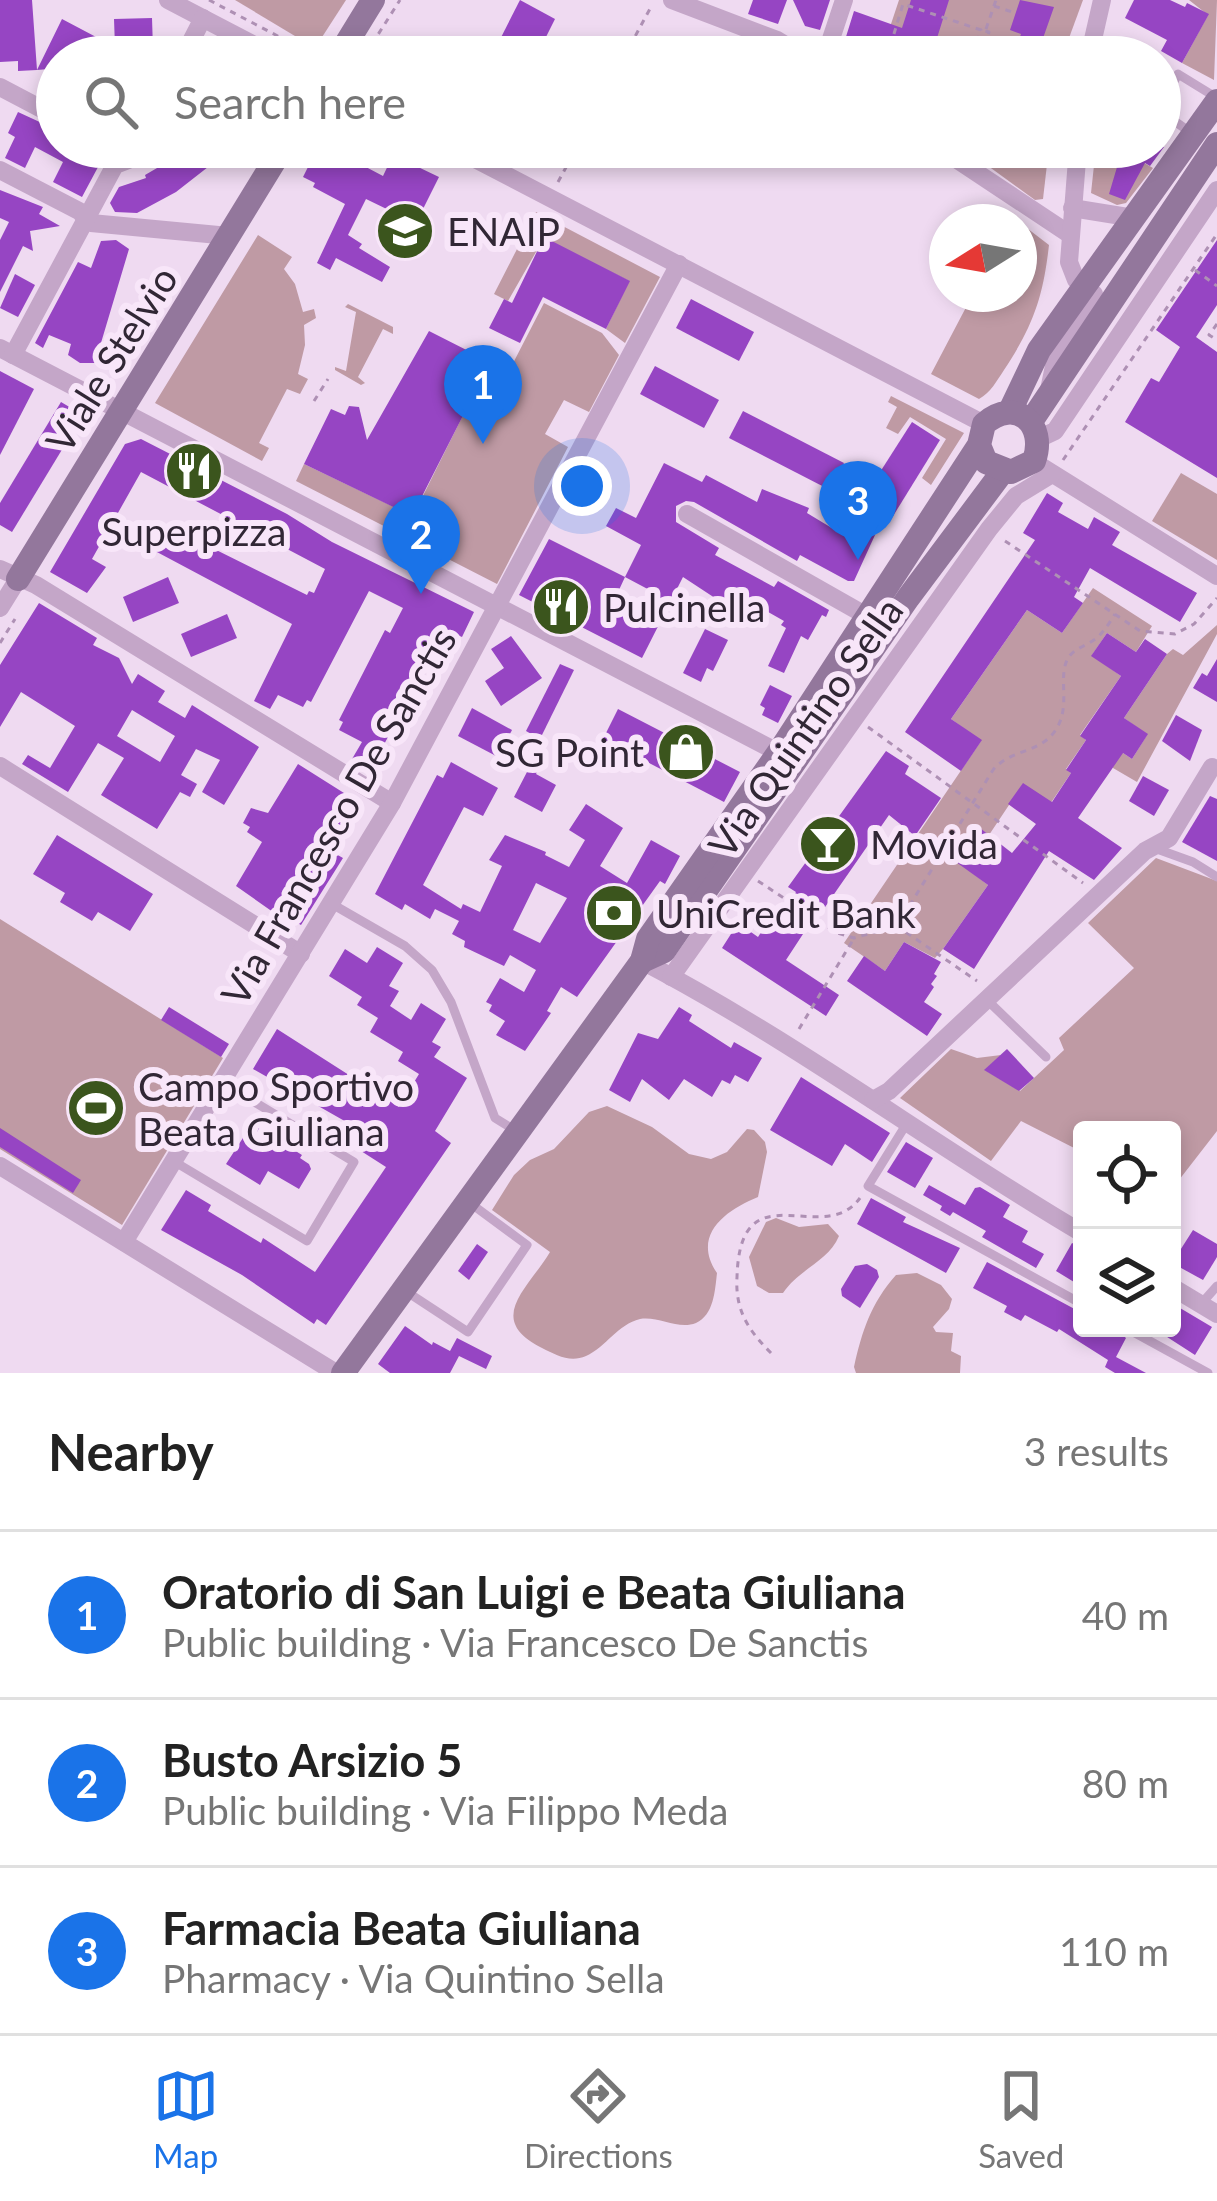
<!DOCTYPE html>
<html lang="en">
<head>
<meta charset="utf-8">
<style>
  :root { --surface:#fff; --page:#f6f6f6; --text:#222; --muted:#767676; --line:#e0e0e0; --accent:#1a73e8 }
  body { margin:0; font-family:Lato,sans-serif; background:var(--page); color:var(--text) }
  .controls { position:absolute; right:36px; bottom:36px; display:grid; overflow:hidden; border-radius:12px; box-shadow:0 6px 18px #0003 }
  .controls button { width:108px; height:108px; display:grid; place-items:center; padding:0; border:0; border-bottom:3px solid var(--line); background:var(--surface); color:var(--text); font:60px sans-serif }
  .compass { position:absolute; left:929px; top:204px; width:108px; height:108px; border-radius:50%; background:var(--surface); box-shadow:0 6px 18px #0003; rotate:259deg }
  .you { position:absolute; left:582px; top:486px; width:42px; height:42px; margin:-30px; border:9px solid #fff; border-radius:50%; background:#1a73e8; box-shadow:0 0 0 18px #1a73e833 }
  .badge { display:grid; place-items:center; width:78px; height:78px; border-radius:50%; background:var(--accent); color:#fff; font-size:39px; font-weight:700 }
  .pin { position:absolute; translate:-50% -99px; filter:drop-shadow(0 3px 6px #0008) }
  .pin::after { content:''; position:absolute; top:63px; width:42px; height:36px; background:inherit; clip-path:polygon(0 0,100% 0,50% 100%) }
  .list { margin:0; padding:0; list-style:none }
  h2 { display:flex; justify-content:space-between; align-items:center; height:156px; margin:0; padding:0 48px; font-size:51px }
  h2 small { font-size:39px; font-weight:400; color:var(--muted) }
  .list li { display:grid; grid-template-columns:78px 1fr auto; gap:36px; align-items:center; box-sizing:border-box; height:168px; padding:0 48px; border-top:3px solid var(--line) }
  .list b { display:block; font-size:45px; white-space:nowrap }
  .list p { margin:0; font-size:39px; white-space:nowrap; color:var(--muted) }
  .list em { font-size:39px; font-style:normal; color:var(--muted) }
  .icon { flex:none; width:66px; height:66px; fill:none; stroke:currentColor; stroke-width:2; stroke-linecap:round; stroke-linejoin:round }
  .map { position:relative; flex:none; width:1217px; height:1373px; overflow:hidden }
  .search { position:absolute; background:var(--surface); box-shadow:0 6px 18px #0003; left:36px; right:36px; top:36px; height:132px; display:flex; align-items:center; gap:30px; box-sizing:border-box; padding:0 42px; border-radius:66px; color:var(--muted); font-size:45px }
  .sheet { height:660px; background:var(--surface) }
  nav { display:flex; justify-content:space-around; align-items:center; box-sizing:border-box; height:168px; border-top:3px solid var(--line); background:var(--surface); font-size:33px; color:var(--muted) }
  nav a { display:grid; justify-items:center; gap:6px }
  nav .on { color:var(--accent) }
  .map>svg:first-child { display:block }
  .green { fill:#bf9aa4 }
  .building { fill:#9645c3; fill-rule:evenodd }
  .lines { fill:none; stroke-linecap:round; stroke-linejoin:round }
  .path { stroke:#ae90b4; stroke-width:3; stroke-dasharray:6 6; stroke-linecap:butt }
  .lane { stroke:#c4a6c8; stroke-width:9 }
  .street { stroke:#c4a6c8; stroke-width:18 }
  .secondary { stroke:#93779c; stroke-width:24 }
  .labels { text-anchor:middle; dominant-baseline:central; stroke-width:12; stroke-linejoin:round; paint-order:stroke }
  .poi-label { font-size:39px; fill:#312735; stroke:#f8e6f9; text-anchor:start }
  .street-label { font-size:39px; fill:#312735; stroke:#f8e6f9 }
</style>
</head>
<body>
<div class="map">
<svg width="1217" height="1373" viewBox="0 0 1217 1373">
  <rect width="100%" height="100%" fill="#efdaf1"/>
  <g class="green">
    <path d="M235 0H346L315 48Z"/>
    <path d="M899 0H1083L1062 57H880Z"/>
    <path d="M1189 0H1217L1214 80 1182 63 1208 15Z"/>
    <path d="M962 147H1049L1043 199 1035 200Z"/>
    <path d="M1096 147 1117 152 1119 149 1153 168 1126 203 1117 205 1091 193Z"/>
    <path d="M536 212 660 277 625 343 606 329 629 281 544 238 508 301 494 294Z"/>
    <path d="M1019 222 1049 245C1043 298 1033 326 1004 370 996 382 991 392 979 399L931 374 973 294H1019Z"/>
    <path d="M258 235 292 257 284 269 295 284 303 312 314 309 316 318 304 325 305 345 298 374 308 379 300 394 287 389 259 443 269 448 262 461 155 403Z"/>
    <path d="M544 303 602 333 619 355 589 412 564 400 545 434 568 447 497 584 296 481 304 464 413 516 472 397 481 401 498 366 509 371Z"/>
    <path d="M348 304 393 327V334L383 329 358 377 365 383 361 385 335 370V367L346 371 356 312 345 307Z"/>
    <path d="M891 396 964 433 931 485 922 478 946 439 910 417 898 434 886 428 897 407 888 402Z"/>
    <path d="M1181 473 1217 494V560L1152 521Z"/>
    <path d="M1093 588 1152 626 1136 652 1107 633 1092 655 1121 676 1080 735 1086 740 1066 769 1071 773 1046 810 1023 784 989 835 980 829 957 861 988 885 943 949 935 958 904 942 885 971 844 943 981 741 951 719 1027 610 1062 633Z"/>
    <path d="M1217 625V634L1137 782 1113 768 1105 741 1132 759 1147 735 1124 718 1167 654 1173 649 1183 655Z"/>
    <path d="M1156 858 1217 881V1131L1172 1189V1130H1082V1152L1021 1121 991 1161 900 1098 951 1049 977 1058 1001 1055 985 1070 1020 1091 1064 1050 1059 1038 1134 968 1088 923Z"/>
    <path d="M0 919 223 1058 122 1225 0 1149Z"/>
    <path d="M607 1106 652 1127 689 1154 711 1159 727 1152 747 1129 754 1130 765 1142 767 1152 758 1197C726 1210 691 1235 717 1273 715 1290 714 1315 696 1323 678 1330 659 1316 640 1319 618 1324 606 1347 586 1356 570 1363 556 1355 542 1348 485 1319 527 1290 550 1252L492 1210 514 1175 530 1160 554 1149 589 1112Z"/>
    <path d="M776 1218 799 1227 828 1224 839 1236C828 1262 800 1268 783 1293H769L757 1286 749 1257 766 1222Z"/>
    <path d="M917 1273 941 1285 952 1299 949 1309 933 1327 936 1332 953 1333 951 1351 961 1356 960 1373H856L854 1367C862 1331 871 1303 896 1275Z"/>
  </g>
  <g class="building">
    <path d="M0 0H32L37 70 18 71V61L0 62Z"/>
    <path d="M520 0 555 19 536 57H491Z"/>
    <path d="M753 0H787L778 24 748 14Z"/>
    <path d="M793 0H830L820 30 805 26Z"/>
    <path d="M911 0H949L931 57H907L909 50 874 38 870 48 845 40 854 11 902 28Z"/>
    <path d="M1020 0 1054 7 1042 41 1055 46 1051 57H1013L1021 34 1010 30Z"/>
    <path d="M1134 0H1170L1185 7 1187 3 1209 14 1182 63 1161 51 1167 40 1125 18Z"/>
    <path d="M152 18 153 49 70 51 82 57H57V102L49 98 52 91 41 85 49 69 37 70 62 19 115 47 114 19Z"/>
    <path d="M18 112 57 130V147H92L105 154 82 197 53 182 63 162 35 147 25 168 5 158 15 137 8 133Z"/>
    <path d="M184 147H225L208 167 176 192 137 213 115 212 110 203 119 187 146 178 145 175 176 157Z"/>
    <path d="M318 147H328L383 176 393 155 439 177 419 217 402 209 399 215 366 199 348 235 362 244 359 248 390 267 382 282 336 258 330 270 317 263 345 204 313 187 315 183 303 177Z"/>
    <path d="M1123 147H1164L1150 166 1145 163 1125 200 1109 194Z"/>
    <path d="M0 190 43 207 39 214 60 226 30 231 33 251 23 246 0 292V240L9 222 0 218Z"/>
    <path d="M544 237 630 281 606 329 543 297 520 343 489 328 504 299 512 303Z"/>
    <path d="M116 240 129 249 95 363H80L68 355 71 344 49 335 43 348 35 343 78 262 91 268 101 241Z"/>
    <path d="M1217 240V305L1196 337 1217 352V478L1125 422 1151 378 1159 382 1180 347 1156 330Z"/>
    <path d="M15 274 35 285 18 317 0 308Z"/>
    <path d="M691 299 754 332 739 361 676 328Z"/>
    <path d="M429 331 498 366 485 392 477 388 412 516 304 464 331 409 345 415 349 406 359 407 367 440Z"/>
    <path d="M655 366 719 400 704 428 640 394Z"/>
    <path d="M0 371 34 389 0 455Z"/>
    <path d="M61 402 83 415 12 532 0 525V503Z"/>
    <path d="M743 411 844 463 830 490 729 438Z"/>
    <path d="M912 422 940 440 890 521 859 505Z"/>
    <path d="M141 439 287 514 332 542 474 612 462 637 440 627 427 652 432 654 371 769 352 759 362 742 339 730 343 722 339 720 385 630 390 633 403 608 369 591 311 702 307 700 303 707 278 695 270 709 254 701 292 624 140 543 149 525 160 522 307 595 309 591 314 593 325 569 141 472 92 559 106 567 87 593 50 572 125 444Z"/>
    <path d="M664 463 702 482 706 475 757 502 762 489 809 508 807 513 850 539 856 528 875 535 854 581H848L800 555 797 561 694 502 686 501 676 506V522L719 548 715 555 774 587 778 581 829 610 826 617 822 615 808 640 801 636 784 673 768 666 786 628 781 625 784 621 761 608 753 623 683 577 642 658 519 595 549 539 625 577 641 545 606 526 616 508 636 518ZM625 577 657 594 644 620 612 605Z"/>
    <path d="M1047 493 1063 503 1058 512 1088 529 1094 517 1120 532 1112 545 1197 593 1180 622 1090 568 1074 597 1083 603 1062 633 1027 610 951 719 982 740 961 771 905 732 1035 540 1023 533Z"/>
    <path d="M168 577 179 603 133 622 123 597Z"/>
    <path d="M39 603 97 638 93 645 119 658 132 684 138 674 165 691 158 702 185 718 192 705 259 747 224 805 202 792 220 760 196 749 181 775 197 784 190 797 180 792 157 829 101 795 124 758 98 743 68 792 22 764 28 755 50 768 75 726 21 692 0 727V665ZM132 710 175 736 160 762 117 736Z"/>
    <path d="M227 614 237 638 191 657 181 634Z"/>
    <path d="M705 629 728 640 713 671 707 668 701 682 683 673Z"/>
    <path d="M1107 633 1136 652 1145 639 1167 654 1124 718 1148 734 1132 759 1123 753 1078 818 1122 848 1094 880 1049 851 974 969 943 949 988 885 956 862 980 828 1012 853 1036 824 1008 804 1023 783 1052 802 1071 773 1066 770 1086 740 1080 736 1121 676 1091 656Z"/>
    <path d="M511 636 542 678 501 706 485 681 504 668 491 649Z"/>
    <path d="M1217 659V702L1193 688 1202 673 1207 676Z"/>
    <path d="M560 664 574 670 540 739 526 731Z"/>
    <path d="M770 685 792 696 778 723 762 715 765 708 760 705Z"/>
    <path d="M472 708 512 730 498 757 458 736Z"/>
    <path d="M618 709 740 772 724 802 603 739Z"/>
    <path d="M1176 715 1202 730 1190 761 1162 741Z"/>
    <path d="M886 751 909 766 905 774 941 798 915 836 889 815 823 910 817 906 800 932 803 934 786 960 839 995 826 1016 722 948 738 923 758 937 773 914 779 918 796 892 788 887Z"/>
    <path d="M528 757 541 764 536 774 556 785 542 812 514 797 527 772 522 769Z"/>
    <path d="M451 762 498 788 483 816 464 807 423 885 461 909 463 904 480 912 502 866 489 860 505 835 546 852 545 855 569 867 585 840 569 830 586 804 623 828 600 866 627 883 651 840 680 856 665 884 660 881 577 997 561 987 547 1011 551 1013 525 1051 496 1035 505 1021 489 1011 492 1005 486 1002 500 978 524 992 536 970 510 955 504 966 464 947 465 941 452 934 459 921 435 909 430 919 405 904 402 910 375 894 437 775 443 778ZM536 883 567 898 540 943 513 930Z"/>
    <path d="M298 764 363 805 334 853 343 858 301 925 292 920 290 924 236 886 262 842 247 832 250 827 243 823 251 808 268 813Z"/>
    <path d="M1143 776 1169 790 1154 816 1129 801Z"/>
    <path d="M1210 796 1217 799V861L1182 842Z"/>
    <path d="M57 835 153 894 130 931 98 912 92 921 60 902 65 893 33 874Z"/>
    <path d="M904 942 941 962 934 974 937 976 931 984 934 987 924 1002 942 1014 927 1036 847 981 864 956 885 971Z"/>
    <path d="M377 947 403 963 389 986 399 991 390 1006 411 1020 421 1003 446 1019 432 1042 441 1047 434 1057 467 1078 435 1131 451 1143 326 1325 317 1319 314 1324 242 1275 161 1230 186 1190 211 1205 208 1211 261 1243 263 1238 315 1272 386 1167 361 1151 371 1136 253 1069 277 1029 399 1107 419 1074 398 1061 403 1052 370 1032 378 1018 357 1005 362 997 329 976 345 949 367 963Z"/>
    <path d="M169 1007 229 1044 221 1057 161 1020Z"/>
    <path d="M679 1007 692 1015 689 1021 731 1048 734 1042 762 1058 748 1082 735 1075 730 1084 722 1080 712 1097 684 1079 669 1100 642 1079 630 1102 609 1090 638 1033 658 1039Z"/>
    <path d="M1007 1049 1034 1078 1019 1091 984 1070Z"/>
    <path d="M801 1077 890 1133 872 1162 845 1144 832 1166 770 1130Z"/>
    <path d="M252 1124 302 1155 300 1158 309 1164 311 1169 299 1189 268 1171 260 1185 226 1164Z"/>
    <path d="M0 1128 81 1180 73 1193 0 1147Z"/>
    <path d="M906 1142 933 1158 915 1188 887 1172Z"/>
    <path d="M929 1185 965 1205 975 1188 980 1187 1010 1205 1003 1217 1028 1231 1022 1242 1044 1254 1036 1268 982 1237 986 1231 953 1212 950 1216 940 1210 942 1206 923 1195Z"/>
    <path d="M871 1198 906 1217 903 1222 960 1248 946 1273 857 1224Z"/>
    <path d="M1193 1230 1217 1244V1257L1203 1280 1172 1263Z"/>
    <path d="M1072 1243 1082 1248V1294L1073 1288 1074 1282 1056 1271Z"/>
    <path d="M477 1244 488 1252 469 1280 458 1271Z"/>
    <path d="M987 1262 1082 1313V1328L1118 1331 1126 1338 1116 1357 1146 1373H1115L1105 1367 1108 1360 1059 1329 1057 1332 1025 1315 1021 1321 1004 1312 1007 1306 973 1288Z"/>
    <path d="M867 1264 877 1270 879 1277 860 1308 842 1296 841 1289 855 1266Z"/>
    <path d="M1180 1308 1212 1327 1195 1355 1164 1335 1172 1328Z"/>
    <path d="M405 1326 432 1345 433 1342 450 1351 457 1338 492 1356 486 1369 459 1356 450 1373H390L378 1364Z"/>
  </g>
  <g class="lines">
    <g class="path">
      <path d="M209 0 312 54"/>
      <path d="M994 6 1015 13"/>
      <path d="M986 29 996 0"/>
      <path d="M372 44 400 0"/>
      <path d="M624 57 652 5"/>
      <path d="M887 57 903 4 981 30 972 57"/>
      <path d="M981 57 989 32 982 30"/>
      <path d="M558 182 577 147"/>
      <path d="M1195 270 1217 286"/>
      <path d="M1217 324 1209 335 1217 340"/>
      <path d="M314 401 328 379"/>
      <path d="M1063 460 1217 234"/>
      <path d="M1005 541 1140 631 1175 634 1194 624 1217 598"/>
      <path d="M0 643 15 619"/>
      <path d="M868 727 1083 883"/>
      <path d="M758 881 837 933 854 938 897 926 977 981"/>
      <path d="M897 926 993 770C1010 749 1039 754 1055 731 1072 707 1057 678 1068 658 1074 648 1089 645 1098 637 1105 630 1110 622 1115 614"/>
      <path d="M799 1029 853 940"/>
      <path d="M771 1353C748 1330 735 1310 737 1277 740 1167 823 1249 860 1198"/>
    </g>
    <g class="lane">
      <path d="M1160 107 1178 74 1217 98"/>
      <path d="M1160 111 1190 132"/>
      <path d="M1157 849 1193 862 1217 877"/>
      <path d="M332 904 405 946 432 970 451 1002 495 1118 516 1131"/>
      <path d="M986 999 1046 1057"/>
      <path d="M907 1123 868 1186 1082 1304"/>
      <path d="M175 1162 307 1241 354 1162 223 1083"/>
      <path d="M404 1290 468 1332 527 1245 470 1203"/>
      <path d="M1201 1304 1217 1286"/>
      <path d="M1126 1328 1208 1373"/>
    </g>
    <g class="street">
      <path d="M168 0 277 57"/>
      <path d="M672 0 777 40 805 57"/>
      <path d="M183 57 203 18"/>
      <path d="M825 57 844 0"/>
      <path d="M1089 57 1102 0"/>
      <path d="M0 87 57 117"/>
      <path d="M452 147 984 424"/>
      <path d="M938 147 1069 234"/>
      <path d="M0 170 79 211 91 223 229 236"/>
      <path d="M1072 208 1134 218"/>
      <path d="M0 348 789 758"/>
      <path d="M13 355 115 165 128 160 137 147"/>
      <path d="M1049 390 1055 361 1094 302V294L1076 280 1069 262 1078 147"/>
      <path d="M1038 439 1055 431 1217 190"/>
      <path d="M1042 467 1217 576"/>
      <path d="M687 514 865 615"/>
      <path d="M0 569 36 585 392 803"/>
      <path d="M0 608 18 579"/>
      <path d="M0 766 301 954"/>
      <path d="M642 961C795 1041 934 1146 1082 1233"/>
      <path d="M671 977 989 529 1016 496 1052 474"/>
      <path d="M873 1100 889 1091 1145 851 1169 838 1212 767"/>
      <path d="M0 1166 336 1373"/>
      <path d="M124 1242 392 803 679 264"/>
      <path d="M1172 1287 1217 1314"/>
    </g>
    <g class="secondary">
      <path d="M338 57 373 0"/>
      <path d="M1010 411 1039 350 1217 101"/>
      <path d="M1032 420 1217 144"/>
      <path d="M18 579 283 147"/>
      <path d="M642 961 664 951 908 598 1003 471"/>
      <path d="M343 1373 642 961 648 939 779 752 979 445 984 424C1016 396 1047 424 1034 461L1011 472 986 462 979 445"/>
    </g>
  </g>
  <defs>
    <g id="school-disc" transform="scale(3)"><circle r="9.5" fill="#3b551d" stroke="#f8e6f9"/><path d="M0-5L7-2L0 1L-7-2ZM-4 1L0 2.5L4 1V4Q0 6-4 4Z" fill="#fff"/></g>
    <g id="restaurant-disc" transform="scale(3)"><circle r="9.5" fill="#3b551d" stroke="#f8e6f9"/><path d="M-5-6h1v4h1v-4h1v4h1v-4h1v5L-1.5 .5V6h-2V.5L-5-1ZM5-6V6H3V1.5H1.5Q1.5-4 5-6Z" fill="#fff"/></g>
    <g id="shop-disc" transform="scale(3)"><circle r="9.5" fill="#3b551d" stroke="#f8e6f9"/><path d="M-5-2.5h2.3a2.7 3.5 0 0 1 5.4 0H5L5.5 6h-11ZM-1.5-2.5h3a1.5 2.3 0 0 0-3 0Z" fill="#fff"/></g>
    <g id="bar-disc" transform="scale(3)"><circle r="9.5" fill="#3b551d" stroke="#f8e6f9"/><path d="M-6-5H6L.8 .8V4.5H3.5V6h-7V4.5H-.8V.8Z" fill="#fff"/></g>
    <g id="bank-disc" transform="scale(3)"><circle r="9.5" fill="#3b551d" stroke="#f8e6f9"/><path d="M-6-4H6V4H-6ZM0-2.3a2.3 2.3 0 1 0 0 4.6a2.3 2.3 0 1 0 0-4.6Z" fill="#fff"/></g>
    <g id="stadium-disc" transform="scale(3)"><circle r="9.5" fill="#3b551d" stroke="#f8e6f9"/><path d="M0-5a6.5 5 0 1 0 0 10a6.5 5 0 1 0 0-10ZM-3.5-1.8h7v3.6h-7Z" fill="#fff"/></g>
  </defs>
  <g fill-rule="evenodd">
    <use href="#school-disc" x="405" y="231"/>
    <use href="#restaurant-disc" x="194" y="471"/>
    <use href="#restaurant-disc" x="561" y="607"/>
    <use href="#shop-disc" x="686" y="752"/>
    <use href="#bar-disc" x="828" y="844"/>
    <use href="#bank-disc" x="614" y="913"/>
    <use href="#stadium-disc" x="96" y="1108"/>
  </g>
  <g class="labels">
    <g class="poi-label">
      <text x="447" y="231">ENAIP</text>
      <text x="194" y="531" text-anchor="middle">Superpizza</text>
      <text x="603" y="607">Pulcinella</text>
      <text x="644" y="752" text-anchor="end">SG Point</text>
      <text x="870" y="844">Movida</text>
      <text x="656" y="913">UniCredit Bank</text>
      <text x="138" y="1086">Campo Sportivo<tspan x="138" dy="45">Beata Giuliana</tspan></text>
    </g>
    <g class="street-label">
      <text transform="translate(111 359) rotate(-58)">Viale Stelvio</text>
      <text transform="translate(805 727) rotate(-55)">Via Quintino Sella</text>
      <text transform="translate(338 816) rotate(-60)">Via Francesco De Sanctis</text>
    </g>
  </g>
</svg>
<div class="controls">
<button><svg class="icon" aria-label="locate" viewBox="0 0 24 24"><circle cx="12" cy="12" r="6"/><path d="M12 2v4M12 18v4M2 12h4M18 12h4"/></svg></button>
<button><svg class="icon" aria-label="layers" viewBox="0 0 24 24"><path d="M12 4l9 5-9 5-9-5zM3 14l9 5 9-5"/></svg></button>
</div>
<svg class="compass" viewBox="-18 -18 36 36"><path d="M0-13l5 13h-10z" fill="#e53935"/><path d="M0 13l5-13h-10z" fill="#767676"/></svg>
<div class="you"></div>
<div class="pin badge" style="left:483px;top:444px">1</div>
<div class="pin badge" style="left:421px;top:594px">2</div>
<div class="pin badge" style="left:858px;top:560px">3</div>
<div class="search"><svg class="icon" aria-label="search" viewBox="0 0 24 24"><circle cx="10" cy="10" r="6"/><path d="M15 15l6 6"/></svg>Search here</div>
</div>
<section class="sheet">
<h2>Nearby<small>3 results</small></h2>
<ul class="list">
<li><span class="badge">1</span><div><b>Oratorio di San Luigi e Beata Giuliana</b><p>Public building · Via Francesco De Sanctis</p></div><em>40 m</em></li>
<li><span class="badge">2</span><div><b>Busto Arsizio 5</b><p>Public building · Via Filippo Meda</p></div><em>80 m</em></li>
<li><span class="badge">3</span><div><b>Farmacia Beata Giuliana</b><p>Pharmacy · Via Quintino Sella</p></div><em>110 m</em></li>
</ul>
</section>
<nav>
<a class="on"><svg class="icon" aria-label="map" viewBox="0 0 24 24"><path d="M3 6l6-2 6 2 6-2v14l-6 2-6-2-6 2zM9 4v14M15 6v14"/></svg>Map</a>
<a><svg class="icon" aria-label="directions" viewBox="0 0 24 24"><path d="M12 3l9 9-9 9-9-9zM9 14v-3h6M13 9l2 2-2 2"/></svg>Directions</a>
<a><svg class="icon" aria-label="saved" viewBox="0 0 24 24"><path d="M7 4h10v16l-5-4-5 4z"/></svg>Saved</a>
</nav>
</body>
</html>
